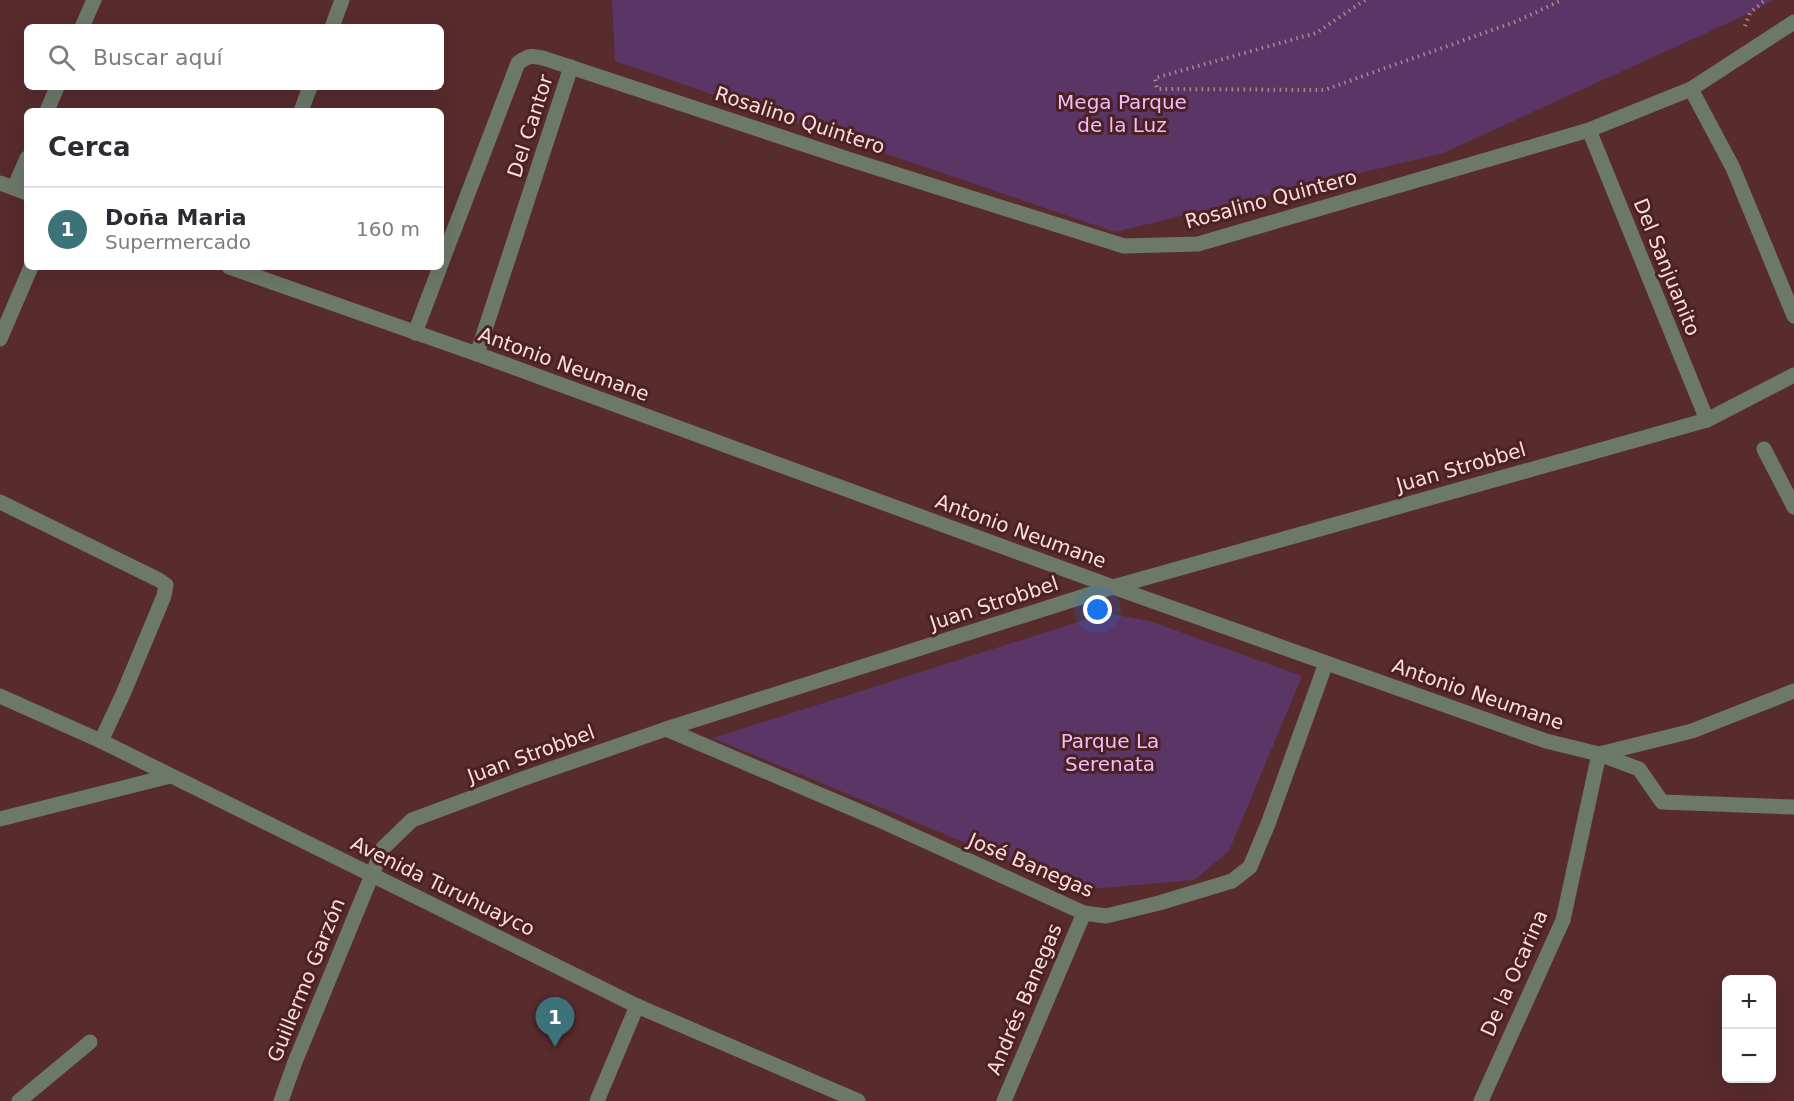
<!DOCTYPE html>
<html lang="es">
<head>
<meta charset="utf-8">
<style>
  :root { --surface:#fff; --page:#f7f7f7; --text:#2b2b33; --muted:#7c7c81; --line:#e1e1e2; --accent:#3c737a }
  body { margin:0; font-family:"DejaVu Sans",sans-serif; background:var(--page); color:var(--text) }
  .controls { position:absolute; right:18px; bottom:18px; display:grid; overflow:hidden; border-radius:9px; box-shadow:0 6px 24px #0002 }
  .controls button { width:54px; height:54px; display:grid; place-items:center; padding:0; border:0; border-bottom:2px solid var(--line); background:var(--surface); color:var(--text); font:30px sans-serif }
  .you { position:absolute; left:1098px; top:610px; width:21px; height:21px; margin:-15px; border:4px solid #fff; border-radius:50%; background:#1a73e8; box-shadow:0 0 0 9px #1a73e833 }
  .badge { display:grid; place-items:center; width:39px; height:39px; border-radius:50%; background:var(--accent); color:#fff; font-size:20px; font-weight:700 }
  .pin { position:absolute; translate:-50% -50px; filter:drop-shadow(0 2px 3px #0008) }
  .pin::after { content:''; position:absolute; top:32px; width:21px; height:18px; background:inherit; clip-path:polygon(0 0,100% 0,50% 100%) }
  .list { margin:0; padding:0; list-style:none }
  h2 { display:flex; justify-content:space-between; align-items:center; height:78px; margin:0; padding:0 24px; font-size:26px }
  h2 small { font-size:20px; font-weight:400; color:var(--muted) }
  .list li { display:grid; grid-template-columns:39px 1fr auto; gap:18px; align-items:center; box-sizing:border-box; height:84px; padding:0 24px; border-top:2px solid var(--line) }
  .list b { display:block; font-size:22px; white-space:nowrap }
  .list p { margin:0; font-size:20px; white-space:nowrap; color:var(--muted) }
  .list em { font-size:20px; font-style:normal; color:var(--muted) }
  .icon { flex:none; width:33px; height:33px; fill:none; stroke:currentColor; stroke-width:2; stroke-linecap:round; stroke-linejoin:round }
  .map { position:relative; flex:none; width:1794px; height:1101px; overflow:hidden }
  .search { position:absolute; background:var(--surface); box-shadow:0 6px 24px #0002; left:24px; top:24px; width:420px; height:66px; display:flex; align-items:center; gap:15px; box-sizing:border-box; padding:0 21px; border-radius:9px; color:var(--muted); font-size:22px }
  .panel { position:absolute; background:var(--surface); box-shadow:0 6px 24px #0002; left:24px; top:108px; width:420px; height:162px; border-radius:9px }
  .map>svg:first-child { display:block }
  .green { fill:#5b3566 }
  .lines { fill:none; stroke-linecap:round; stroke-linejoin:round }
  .path { stroke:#ac8888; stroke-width:4; stroke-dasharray:1.5 4.5; stroke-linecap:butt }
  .minor { stroke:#6c7969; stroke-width:15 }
  .labels { text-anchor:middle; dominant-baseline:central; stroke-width:6; stroke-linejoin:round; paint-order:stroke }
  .park-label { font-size:20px; fill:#efbcfc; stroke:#4c2123 }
  .street-label { font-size:20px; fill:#f9dcdb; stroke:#4c2123 }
</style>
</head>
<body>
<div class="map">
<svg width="1794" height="1101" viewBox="0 0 1794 1101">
  <rect width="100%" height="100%" fill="#582b2d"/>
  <g class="green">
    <path d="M612 0H1772L1750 13 1443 153 1115 232 615 61Z"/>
    <path d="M1106 613 1150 621 1302 676 1229 851 1194 880 1079 890 713 738Z"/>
  </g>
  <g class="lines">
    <g class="path">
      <path d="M1365 0 1316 33 1155 78 1157 89 1324 90 1515 22 1562 0"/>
      <path d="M1745 26 1750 13 1765 0"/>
    </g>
    <g class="minor">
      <path d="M82 27 94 0"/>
      <path d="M332 27 342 0"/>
      <path d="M1691 89 1733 168 1794 316"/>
      <path d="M47 111 57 87"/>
      <path d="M301 111 310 87"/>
      <path d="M1589 130 1707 420"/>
      <path d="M0 183 27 193"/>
      <path d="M14 188 27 158"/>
      <path d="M441 264 518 63C529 55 532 55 546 59L848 159 1124 246 1198 244 1589 130 1691 89 1794 22"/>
      <path d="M229 267 477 354 1113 587 1546 741 1599 754 1639 769 1662 802 1794 807"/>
      <path d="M415 333 440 267"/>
      <path d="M0 339 31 267"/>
      <path d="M477 354 571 67"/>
      <path d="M1764 449 1794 507"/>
      <path d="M0 502 159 580 166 585 164 596 123 694 101 741"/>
      <path d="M0 696 101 741 637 1006 858 1101"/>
      <path d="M666 729 877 819 1084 913 1106 916 1159 903 1232 881 1250 867 1268 824 1326 663"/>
      <path d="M0 819 170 776"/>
      <path d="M19 1101 90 1042"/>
      <path d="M281 1101 295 1062 383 848 412 820 522 779 666 729 1113 587 1707 420 1794 375"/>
      <path d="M597 1101 637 1006"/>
      <path d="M1004 1101 1084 913"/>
      <path d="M1481 1101 1563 920 1599 754 1692 731 1794 691"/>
    </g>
  </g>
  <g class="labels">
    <g class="park-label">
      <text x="1122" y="102">Mega Parque<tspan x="1122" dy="23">de la Luz</tspan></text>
      <text x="1110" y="741">Parque La<tspan x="1110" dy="23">Serenata</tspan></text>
    </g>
    <g class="street-label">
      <text transform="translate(800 120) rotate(18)">Rosalino Quintero</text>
      <text transform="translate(530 126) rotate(-72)">Del Cantor</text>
      <text transform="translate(1271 199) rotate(-15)">Rosalino Quintero</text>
      <text transform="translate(1667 267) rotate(68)">Del Sanjuanito</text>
      <text transform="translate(564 364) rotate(20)">Antonio Neumane</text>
      <text transform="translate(1461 467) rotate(-16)">Juan Strobbel</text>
      <text transform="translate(1021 531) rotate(20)">Antonio Neumane</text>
      <text transform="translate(994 603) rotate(-18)">Juan Strobbel</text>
      <text transform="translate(1478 694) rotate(19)">Antonio Neumane</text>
      <text transform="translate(531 754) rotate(-20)">Juan Strobbel</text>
      <text transform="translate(1031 865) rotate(23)">José Banegas</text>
      <text transform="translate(443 886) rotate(26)">Avenida Turuhuayco</text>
      <text transform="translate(1514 973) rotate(-66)">De la Ocarina</text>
      <text transform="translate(306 980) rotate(-68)">Guillermo Garzón</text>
      <text transform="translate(1024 999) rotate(-67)">Andrés Banegas</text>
    </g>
  </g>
</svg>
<div class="controls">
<button>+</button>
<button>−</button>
</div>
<div class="you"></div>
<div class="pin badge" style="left:555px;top:1047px">1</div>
<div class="search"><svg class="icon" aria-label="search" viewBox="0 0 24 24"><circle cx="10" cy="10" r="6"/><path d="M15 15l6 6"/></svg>Buscar aquí</div>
<section class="panel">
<h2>Cerca<small></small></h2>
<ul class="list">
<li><span class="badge">1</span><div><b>Doña Maria</b><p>Supermercado</p></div><em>160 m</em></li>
</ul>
</section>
</div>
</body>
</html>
